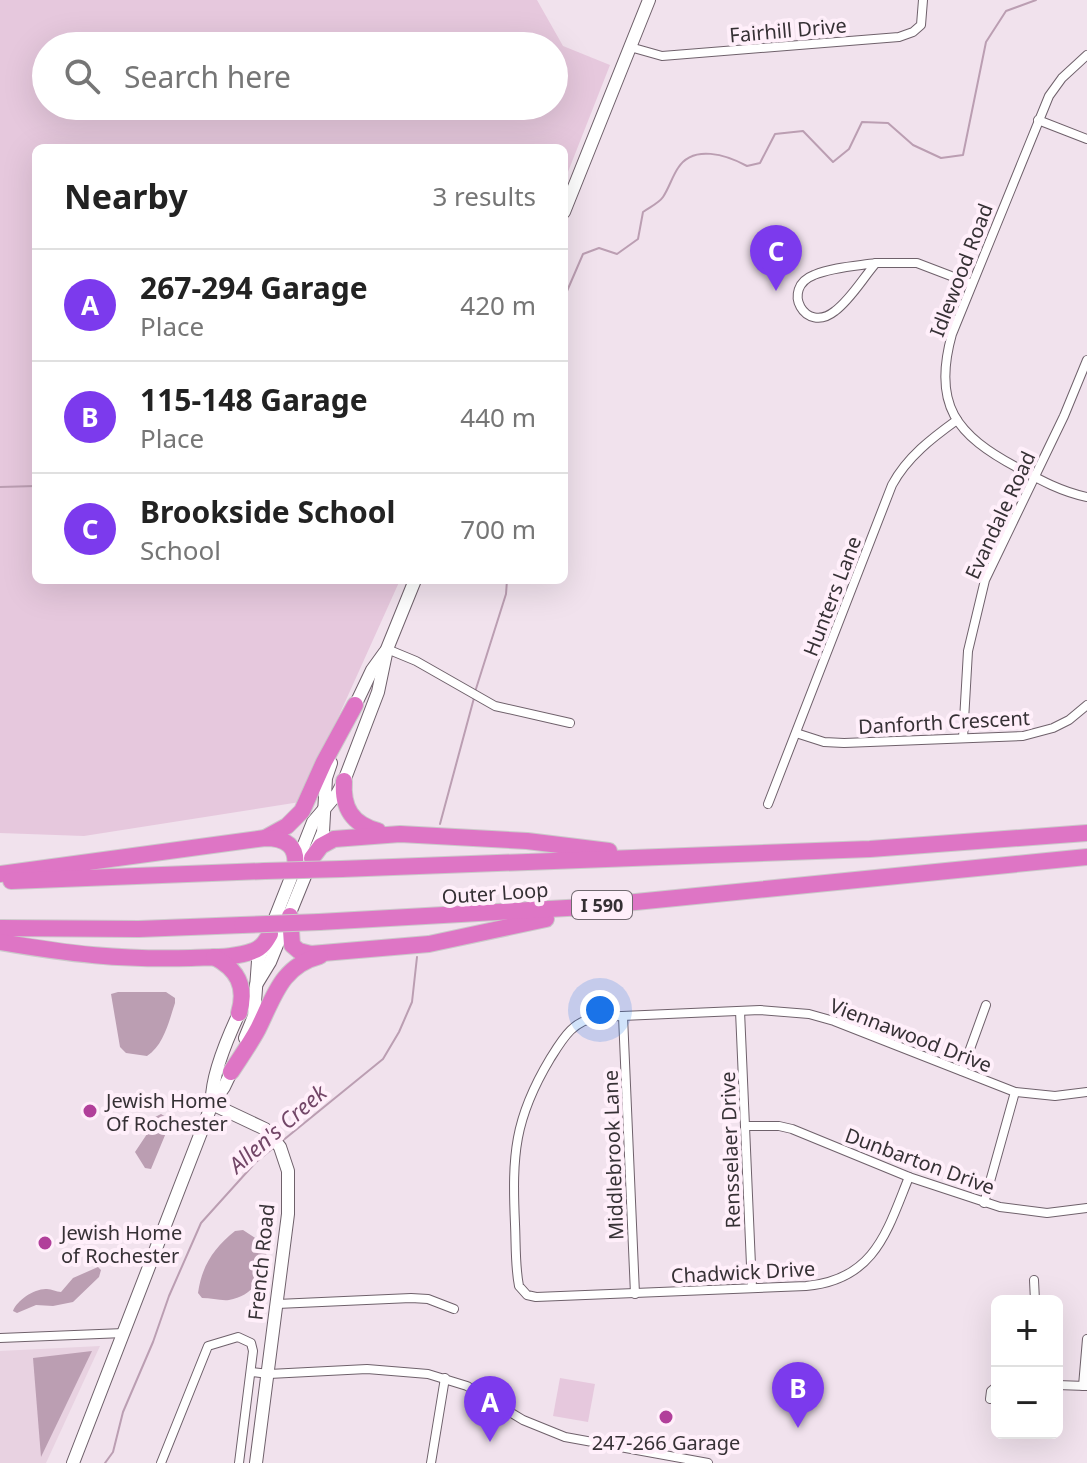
<!DOCTYPE html>
<html lang="en">
<head>
<meta charset="utf-8">
<style>
  :root { --surface:#fff; --page:#f6f6f6; --text:#222; --muted:#767676; --line:#e0e0e0; --accent:#7c3aed }
  body { margin:0; font-family:"Noto Sans",sans-serif; background:var(--page); color:var(--text) }
  .controls { position:absolute; right:24px; bottom:24px; display:grid; overflow:hidden; border-radius:12px; box-shadow:0 8px 32px #0002 }
  .controls button { width:72px; height:72px; display:grid; place-items:center; padding:0; border:0; border-bottom:2px solid var(--line); background:var(--surface); color:var(--text); font:40px sans-serif }
  .you { position:absolute; left:600px; top:1010px; width:28px; height:28px; margin:-20px; border:6px solid #fff; border-radius:50%; background:#1a73e8; box-shadow:0 0 0 12px #1a73e833 }
  .badge { display:grid; place-items:center; width:52px; height:52px; border-radius:50%; background:var(--accent); color:#fff; font-size:26px; font-weight:700 }
  .pin { position:absolute; translate:-50% -66px; filter:drop-shadow(0 2px 4px #0008) }
  .pin::after { content:''; position:absolute; top:42px; width:28px; height:24px; background:inherit; clip-path:polygon(0 0,100% 0,50% 100%) }
  .list { margin:0; padding:0; list-style:none }
  h2 { display:flex; justify-content:space-between; align-items:center; height:104px; margin:0; padding:0 32px; font-size:34px }
  h2 small { font-size:26px; font-weight:400; color:var(--muted) }
  .list li { display:grid; grid-template-columns:52px 1fr auto; gap:24px; align-items:center; box-sizing:border-box; height:112px; padding:0 32px; border-top:2px solid var(--line) }
  .list b { display:block; font-size:30px; white-space:nowrap }
  .list p { margin:0; font-size:26px; white-space:nowrap; color:var(--muted) }
  .list em { font-size:26px; font-style:normal; color:var(--muted) }
  .icon { flex:none; width:44px; height:44px; fill:none; stroke:currentColor; stroke-width:2; stroke-linecap:round; stroke-linejoin:round }
  .map { position:relative; flex:none; width:1087px; height:1463px; overflow:hidden }
  .search { position:absolute; background:var(--surface); box-shadow:0 8px 32px #0002; left:32px; top:32px; width:536px; height:88px; display:flex; align-items:center; gap:20px; box-sizing:border-box; padding:0 28px; border-radius:44px; color:var(--muted); font-size:30px }
  .panel { position:absolute; background:var(--surface); box-shadow:0 8px 32px #0002; left:32px; top:144px; width:536px; height:440px; border-radius:12px }
  .map>svg:first-child { display:block }
  .built { fill:#e8d2e1 }
  .green { fill:#e6c8dd; fill-rule:evenodd }
  .water { fill:#bb9eb2 }
  .lines { fill:none; stroke-linecap:round; stroke-linejoin:round }
  .stream { stroke:#bb9eb2; stroke-width:2 }
  .street-casing { stroke:#6f616b; stroke-width:10 }
  .secondary-casing { stroke:#6f616b; stroke-width:14 }
  .highway-casing { stroke:#cbc9ca; stroke-width:18 }
  .street { stroke:#fff; stroke-width:8 }
  .secondary { stroke:#fff; stroke-width:12 }
  .highway { stroke:#de75c5; stroke-width:16 }
  .highway-bridge-casing { stroke:#cbc9ca; stroke-width:18; stroke-linecap:butt }
  .highway-bridge { stroke:#de75c5; stroke-width:16 }
  .poi-dot { fill:#b13f9a; stroke:#ffeffa; stroke-width:3 }
  .labels { text-anchor:middle; dominant-baseline:central; stroke-width:8; stroke-linejoin:round; paint-order:stroke }
  .shield { fill:#ffeffa; stroke:#726a70; stroke-width:2 }
  .shield-label { font-size:18px; font-weight:bold; fill:#363135 }
  .street-label { font-size:20px; fill:#363135; stroke:#ffeffa }
  .poi-label { font-size:20px; fill:#363135; stroke:#ffeffa; text-anchor:start }
  .water-label { font-size:22px; font-style:italic; fill:#724667; stroke:#ffeffa }
</style>
</head>
<body>
<div class="map">
<svg width="1087" height="1463" viewBox="0 0 1087 1463">
  <rect width="100%" height="100%" fill="#f1e2ed"/>
  <path class="built" d="M100 1346 46 1463H0V1351Z"/>
  <g class="green">
    <path d="M0 0H537L563 46 610 65 564 182V148H36V580H400L300 802 84 836 0 833ZM46 46H554V106H46Z"/>
    <path d="M560 1378 595 1384 588 1422 553 1416Z"/>
  </g>
  <g class="water">
    <path d="M118 992H166L175 998V1003C169 1021 164 1045 147 1056L126 1053 120 1047 111 994Z"/>
    <path d="M161 1114 166 1117 168 1128 151 1169 145 1168 135 1152 147 1134 151 1119Z"/>
    <path d="M243 1230 266 1245C269 1270 256 1296 229 1300 221 1301 211 1298 202 1298L198 1293C202 1265 214 1248 235 1231Z"/>
    <path d="M98 1267 101 1270 99 1277 73 1302 53 1306 36 1305 17 1313 13 1311C17 1300 35 1288 47 1289 52 1289 56 1292 61 1292L73 1278Z"/>
    <path d="M92 1351 41 1457 33 1358Z"/>
  </g>
  <g class="lines">
    <g class="stream">
      <path d="M564 298 583 254 599 248 617 254 638 239 643 212C650 207 659 203 663 197 669 188 672 177 678 168 693 144 727 155 747 166L760 163 775 134 803 131 833 162 849 149 862 122 888 123 913 145 941 158 963 155 986 42 1006 11 1036 0"/>
      <path d="M0 487 36 486"/>
      <path d="M475 692 506 594 507 580"/>
      <path d="M440 824 474 698"/>
      <path d="M281 1142 383 1059 399 1032 412 1002 417 957"/>
      <path d="M105 1463 113 1452 123 1412 153 1342 169 1296 201 1223 256 1162 272 1149"/>
    </g>
    <g class="street-casing">
      <g id="street">
        <path d="M630 47 662 56 899 37 913 32 921 25 923 0"/>
        <path d="M1087 55 1062 78 1049 96 952 334C932 405 956 435 1018 468 1040 480 1062 492 1087 497"/>
        <path d="M1038 120 1087 139"/>
        <path d="M876 263C863 278 851 299 835 311 805 335 780 288 814 275 833 267 856 266 876 263Z"/>
        <path d="M876 263H917L972 284"/>
        <path d="M387 649 416 661 495 706 570 723"/>
        <path d="M796 733 824 742 844 743 1023 736 1053 728 1069 720 1087 705"/>
        <path d="M963 738 968 651 985 580 1064 416 1087 360"/>
        <path d="M768 804 892 485C907 457 932 438 957 420"/>
        <path d="M740 1011 752 1288"/>
        <path d="M623 1016 635 1294"/>
        <path d="M962 1071 986 1005"/>
        <path d="M745 1126H779L792 1129 909 1177 1000 1207 1047 1213 1087 1208"/>
        <path d="M909 1177C887 1231 875 1280 806 1286L536 1297 527 1295 519 1286C515 1266 516 1245 515 1224 512 1155 514 1119 550 1059 563 1038 573 1020 599 1017L760 1010 809 1014 834 1021 1015 1092 1055 1096 1087 1092"/>
        <path d="M984 1203 1015 1092"/>
        <path d="M1034 1280 1035 1301"/>
        <path d="M277 1304 411 1298 428 1299 454 1309"/>
        <path d="M0 1338 124 1333"/>
        <path d="M251 1372 269 1374 367 1369 428 1374 467 1386 523 1420 565 1437 708 1463"/>
        <path d="M1057 1385 1086 1386"/>
        <path d="M1083 1386 1087 1339"/>
        <path d="M990 1399 991 1391 997 1386"/>
        <path d="M161 1463 208 1346 238 1337 251 1343 253 1351 239 1463"/>
        <path d="M431 1463 445 1378"/>
      </g>
    </g>
    <g class="secondary-casing">
      <g id="secondary">
        <path d="M564 212 649 0"/>
        <path d="M352 712 372 670 385 652"/>
        <path d="M256 985 270 962 323 832 326 778 331 763"/>
        <path d="M245 1038 254 1016 258 961 313 822 337 794 344 781 378 692 387 649 415 580"/>
        <path d="M212 1104C210 1076 230 1032 242 1007"/>
        <path d="M212 1104 265 1129 280 1147 288 1171V1214L256 1463"/>
        <path d="M73 1463 212 1104 224 1087 234 1066"/>
      </g>
    </g>
    <g class="highway-casing">
      <g id="highway">
        <path d="M344 781C342 808 352 824 378 831"/>
        <path d="M267 837 287 826 302 811 324 762 355 705"/>
        <path d="M312 858 321 846 334 839 400 834 527 841 609 851"/>
        <path d="M341 869 870 849 1087 833"/>
        <path d="M0 874 265 838C286 838 298 846 295 868"/>
        <path d="M11 881 265 871"/>
        <path d="M290 916 292 945 299 951 311 954 429 944 546 919"/>
        <path d="M319 922 585 907 1087 857"/>
        <path d="M0 928 139 929 242 925"/>
        <path d="M0 942C69 954 121 960 191 958 211 957 235 958 253 951 262 948 266 941 270 934"/>
        <path d="M214 957C237 969 247 986 239 1013"/>
        <path d="M231 1072C240 1058 250 1044 258 1029 274 997 281 966 320 956"/>
      </g>
    </g>
    <use href="#street" class="street"/>
    <use href="#secondary" class="secondary"/>
    <use href="#highway" class="highway"/>
    <g class="highway-bridge-casing">
      <g id="highway-bridge">
        <path d="M265 871 341 869"/>
        <path d="M242 925 319 922"/>
      </g>
    </g>
    <use href="#highway-bridge" class="highway-bridge"/>
  </g>
  <g class="poi-dot">
    <circle cx="90" cy="1111" r="8"/>
    <circle cx="45" cy="1243" r="8"/>
    <circle cx="666" cy="1417" r="8"/>
  </g>
  <g class="labels">
    <rect class="shield" x="572" y="891" width="60" height="28" rx="6"/>
    <g class="shield-label">
      <text x="602" y="905">I 590</text>
    </g>
    <g class="street-label">
      <text transform="translate(788 30) rotate(-5)">Fairhill Drive</text>
      <text transform="translate(961 270) rotate(-69)">Idlewood Road</text>
      <text transform="translate(1000 515) rotate(-65)">Evandale Road</text>
      <text transform="translate(832 596) rotate(-69)">Hunters Lane</text>
      <text transform="translate(944 722) rotate(-3)">Danforth Crescent</text>
      <text transform="translate(495 893) rotate(-4)">Outer Loop</text>
      <text transform="translate(911 1035) rotate(21)">Viennawood Drive</text>
      <text transform="translate(730 1150) rotate(-92)">Rensselaer Drive</text>
      <text transform="translate(613 1155) rotate(-92)">Middlebrook Lane</text>
      <text transform="translate(920 1161) rotate(20)">Dunbarton Drive</text>
      <text transform="translate(261 1262) rotate(-84)">French Road</text>
      <text transform="translate(743 1272) rotate(-3)">Chadwick Drive</text>
    </g>
    <g class="poi-label">
      <text x="106" y="1100">Jewish Home<tspan x="106" dy="23">Of Rochester</tspan></text>
      <text x="61" y="1232">Jewish Home<tspan x="61" dy="23">of Rochester</tspan></text>
      <text x="666" y="1442" text-anchor="middle">247-266 Garage</text>
    </g>
    <g class="water-label">
      <text transform="translate(277 1128) rotate(-41)">Allen's Creek</text>
    </g>
  </g>
</svg>
<div class="controls">
<button>+</button>
<button>−</button>
</div>
<div class="you"></div>
<div class="pin badge" style="left:490px;top:1442px">A</div>
<div class="pin badge" style="left:798px;top:1428px">B</div>
<div class="pin badge" style="left:776px;top:291px">C</div>
<div class="search"><svg class="icon" aria-label="search" viewBox="0 0 24 24"><circle cx="10" cy="10" r="6"/><path d="M15 15l6 6"/></svg>Search here</div>
<section class="panel">
<h2>Nearby<small>3 results</small></h2>
<ul class="list">
<li><span class="badge">A</span><div><b>267-294 Garage</b><p>Place</p></div><em>420 m</em></li>
<li><span class="badge">B</span><div><b>115-148 Garage</b><p>Place</p></div><em>440 m</em></li>
<li><span class="badge">C</span><div><b>Brookside School</b><p>School</p></div><em>700 m</em></li>
</ul>
</section>
</div>
</body>
</html>
